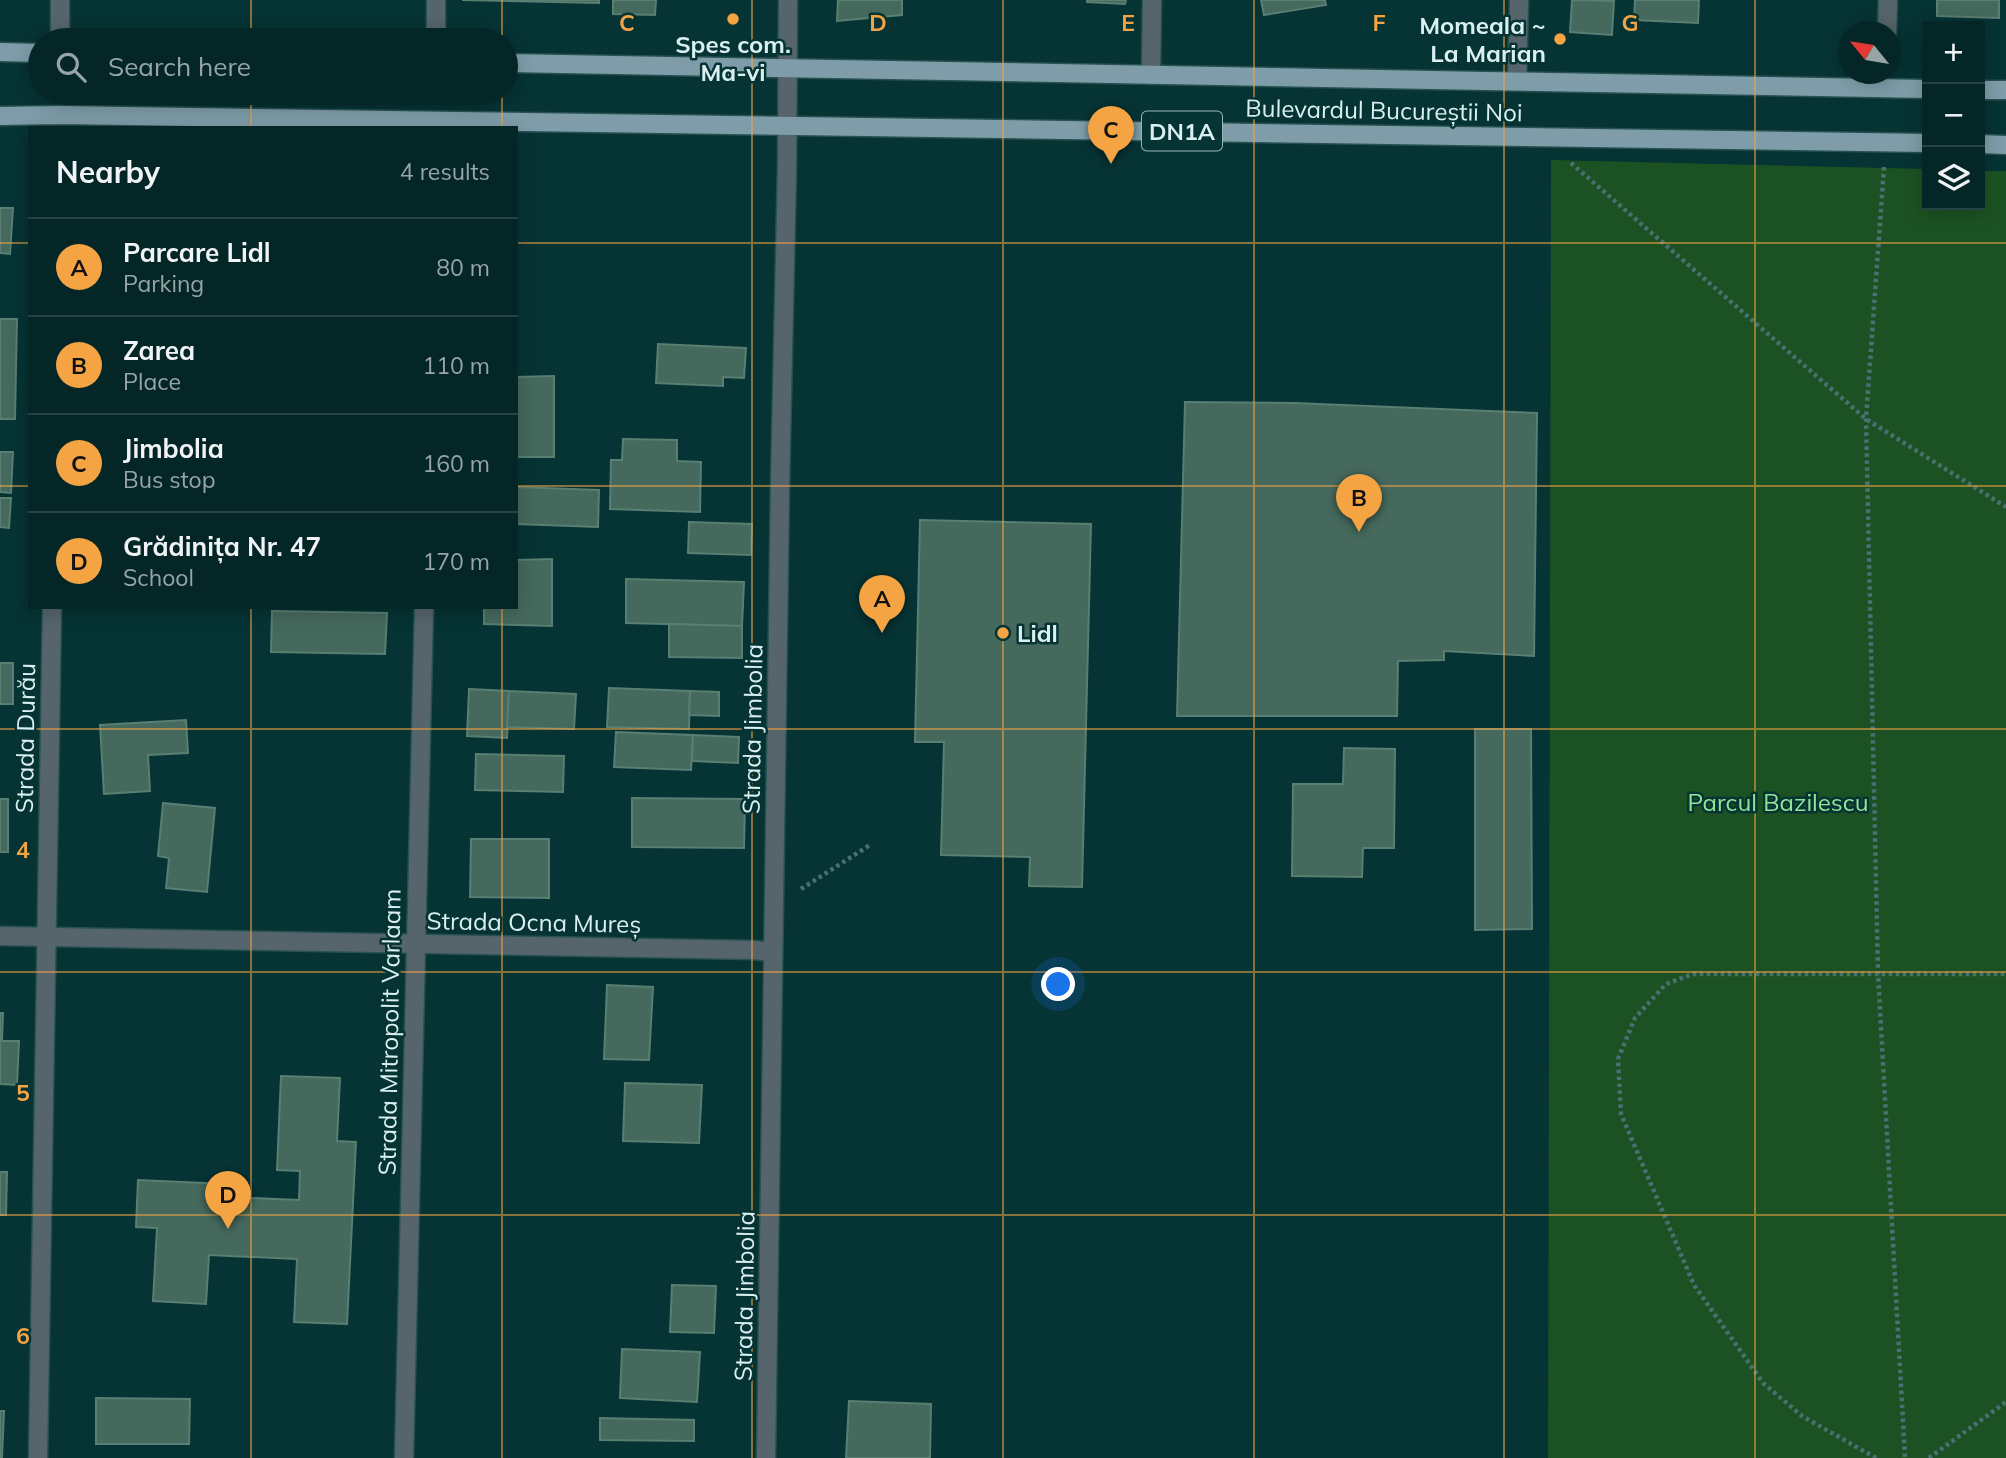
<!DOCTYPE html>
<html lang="en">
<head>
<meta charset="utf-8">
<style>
  :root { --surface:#042627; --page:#123233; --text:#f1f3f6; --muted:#97a5a7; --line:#254344; --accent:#f4a443 }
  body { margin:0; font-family:Mulish,sans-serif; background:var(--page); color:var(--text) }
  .controls { position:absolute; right:21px; top:21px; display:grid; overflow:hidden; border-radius:0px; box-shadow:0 4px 18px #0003 }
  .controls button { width:63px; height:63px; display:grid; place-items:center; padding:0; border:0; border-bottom:2px solid var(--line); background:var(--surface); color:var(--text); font:35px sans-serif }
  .compass { position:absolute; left:1838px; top:21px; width:63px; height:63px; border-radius:50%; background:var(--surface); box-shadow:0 4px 18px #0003; rotate:300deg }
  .you { position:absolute; left:1059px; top:985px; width:24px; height:24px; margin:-18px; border:5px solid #fff; border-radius:50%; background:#1a73e8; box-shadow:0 0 0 10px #1a73e833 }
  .badge { display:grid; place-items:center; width:46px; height:46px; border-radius:50%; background:var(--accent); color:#111; font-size:23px; font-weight:700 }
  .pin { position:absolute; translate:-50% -58px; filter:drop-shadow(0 2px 4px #0008) }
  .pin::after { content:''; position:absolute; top:37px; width:24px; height:21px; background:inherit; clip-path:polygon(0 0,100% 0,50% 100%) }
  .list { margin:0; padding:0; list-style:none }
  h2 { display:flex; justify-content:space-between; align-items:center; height:91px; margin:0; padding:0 28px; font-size:30px }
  h2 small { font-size:23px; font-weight:400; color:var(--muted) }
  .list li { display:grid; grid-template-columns:46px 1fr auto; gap:21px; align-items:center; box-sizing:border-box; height:98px; padding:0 28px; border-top:2px solid var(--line) }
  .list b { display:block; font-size:26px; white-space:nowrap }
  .list p { margin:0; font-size:23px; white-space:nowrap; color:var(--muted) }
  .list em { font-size:23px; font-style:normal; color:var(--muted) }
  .icon { flex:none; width:38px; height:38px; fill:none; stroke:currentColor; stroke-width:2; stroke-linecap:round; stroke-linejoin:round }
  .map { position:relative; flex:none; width:2006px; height:1458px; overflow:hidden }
  .search { position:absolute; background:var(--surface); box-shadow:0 4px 18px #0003; left:28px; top:28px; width:490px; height:77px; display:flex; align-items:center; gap:18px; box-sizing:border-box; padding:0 24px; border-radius:38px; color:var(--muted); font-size:26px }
  .panel { position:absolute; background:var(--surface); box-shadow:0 4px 18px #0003; left:28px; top:126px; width:490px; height:483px; border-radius:0px }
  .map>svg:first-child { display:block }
  .green { fill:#1c5223 }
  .building { fill:#45695d; stroke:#597e72; stroke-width:2 }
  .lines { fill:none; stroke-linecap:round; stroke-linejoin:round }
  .street-casing { stroke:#285152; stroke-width:21 }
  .primary-casing { stroke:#285152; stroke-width:21 }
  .path { stroke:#4a7071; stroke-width:4.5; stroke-dasharray:3.5 3.5; stroke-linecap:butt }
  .street { stroke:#56656b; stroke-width:18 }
  .primary { stroke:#7e9da9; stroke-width:18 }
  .grid { fill:none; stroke:#f4a443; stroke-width:2; stroke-opacity:0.55 }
  .poi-dot { fill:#f4a443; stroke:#063334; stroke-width:2.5 }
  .labels { text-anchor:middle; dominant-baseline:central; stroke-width:5; stroke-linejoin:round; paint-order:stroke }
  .shield { fill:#063334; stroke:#9ab7b8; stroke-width:2 }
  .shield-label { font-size:23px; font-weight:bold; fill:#daf0f0 }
  .poi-label { font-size:24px; font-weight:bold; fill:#daf0f0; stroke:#063334; text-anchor:end }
  .street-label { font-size:24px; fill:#daf0f0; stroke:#063334 }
  .park-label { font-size:24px; fill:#90e596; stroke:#063334 }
  .grid-label { font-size:23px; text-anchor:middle; font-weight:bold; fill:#f4a443; stroke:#063334; stroke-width:5; stroke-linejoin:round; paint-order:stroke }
</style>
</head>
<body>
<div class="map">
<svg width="2006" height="1458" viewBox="0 0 2006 1458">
  <rect width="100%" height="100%" fill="#063334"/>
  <path class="green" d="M1551 160 1927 169V205H1980V171H2006V1458H1548Z"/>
  <g class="building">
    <path d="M462 0H599V3Z"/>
    <path d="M613 0H656L655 15 613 14Z"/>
    <path d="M838 0H902V15L837 21Z"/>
    <path d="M1087 0H1126L1125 4 1087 2Z"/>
    <path d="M1261 0H1325L1326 5 1264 15Z"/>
    <path d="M1572 0 1614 1 1612 35 1570 32Z"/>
    <path d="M1635 0H1699L1698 23 1634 20Z"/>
    <path d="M1937 0H1999V18L1937 16Z"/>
    <path d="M0 208H13L10 254 0 253Z"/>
    <path d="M0 319H17L15 419H0Z"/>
    <path d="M658 344 746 348 744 378 723 377V386L656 383Z"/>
    <path d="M554 376V457H516V377Z"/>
    <path d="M1185 402 1294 403 1537 413 1534 656 1444 651V660L1398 661 1397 716H1177Z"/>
    <path d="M623 439 677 440V461L701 462 700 512 610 509 611 460H622Z"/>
    <path d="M0 452H13L11 493 0 492Z"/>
    <path d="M516 487 599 490 598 527 516 524Z"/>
    <path d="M0 498H11L9 528 0 527Z"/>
    <path d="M920 520 1091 524 1082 887 1029 886 1030 857 941 855 944 742H915Z"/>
    <path d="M689 522 752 524 751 555 688 553Z"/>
    <path d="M552 559V626L484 624V607H516V560Z"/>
    <path d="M626 579 744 582 742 626 626 623Z"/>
    <path d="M272 611 387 613 385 654 271 652Z"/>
    <path d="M669 624 742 626V658L669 657Z"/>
    <rect x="0" y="663" width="13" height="41"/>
    <path d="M609 688 690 691 689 729 607 727Z"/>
    <path d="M469 689 509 691 507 738 467 736Z"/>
    <path d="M509 691 576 694 574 729 507 727Z"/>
    <path d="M690 691 719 692V716L689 715Z"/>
    <path d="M186 720 188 753 148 755 150 791 104 794 100 725Z"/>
    <path d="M1475 729H1531L1532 929 1475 930Z"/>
    <path d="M616 732 693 735 691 770 614 767Z"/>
    <path d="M693 735 739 737 738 763 692 761Z"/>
    <path d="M1344 748 1395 749 1394 848H1363L1362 877 1292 876 1293 784H1343Z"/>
    <path d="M476 754 564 756 563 792 475 790Z"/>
    <path d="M632 798 745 799 744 848 632 847Z"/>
    <rect x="0" y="799" width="8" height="53"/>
    <path d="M163 803 215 808 207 892 166 888 169 858 158 856Z"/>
    <path d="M471 839H549V898L470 897Z"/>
    <path d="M607 985 653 987 649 1060 604 1059Z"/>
    <path d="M0 1013H3L2 1041H0Z"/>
    <path d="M0 1041H19L17 1085 0 1084Z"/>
    <path d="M281 1076 340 1078 337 1141 356 1142 347 1324 294 1322 297 1259 209 1255 206 1304 153 1301 157 1228 136 1227 138 1180 227 1184V1197L299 1200 300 1171 277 1170Z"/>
    <path d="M625 1083 702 1085 699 1143 623 1141Z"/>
    <path d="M0 1172H7L6 1215H0Z"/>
    <path d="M672 1285 716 1286 714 1333 670 1332Z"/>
    <path d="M622 1349 700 1352 697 1402 620 1398Z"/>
    <path d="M96 1398 190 1399 189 1444H96Z"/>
    <path d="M849 1401 931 1404 930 1458H846Z"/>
    <path d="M0 1411H4L2 1458H0Z"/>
    <path d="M600 1418 694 1420V1441L600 1440Z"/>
  </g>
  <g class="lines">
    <g class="street-casing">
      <g id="street">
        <path d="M1887 32 1888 0"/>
        <path d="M60 40V0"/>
        <path d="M436 40V0"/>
        <path d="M1151 75 1152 0"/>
        <path d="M1517 81 1519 0"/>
        <path d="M0 936 753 950 773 952"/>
        <path d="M38 1458 52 607"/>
        <path d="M404 1458 424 607"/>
        <path d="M766 1458 780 486 787 167 788 0"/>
      </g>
    </g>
    <g class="primary-casing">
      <g id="primary">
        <path d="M0 52 40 53"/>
        <path d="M506 63 1927 89"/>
        <path d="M1980 90H2006"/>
        <path d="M0 116 60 115 1927 143"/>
        <path d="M1980 144 2006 145"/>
      </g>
    </g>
    <g class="path">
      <path d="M1571 163 1866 419 2006 507"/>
      <path d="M1884 167 1866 419 1878 973 1905 1458"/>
      <path d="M801 889 870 845"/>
      <path d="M1876 1458 1802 1416 1763 1383 1694 1285 1621 1114 1618 1059 1635 1018 1666 984 1693 974H2006"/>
      <path d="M1929 1458 2006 1402"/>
    </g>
    <use href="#street" class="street"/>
    <use href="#primary" class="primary"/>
  </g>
  <path class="grid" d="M251 0V40M502 0V40M752 0V1458M1003 0V1458M1254 0V1458M1504 0V1458M1755 0V1458M251 93V128M502 93V128M0 243H30M516 243H2006M0 486H30M516 486H2006M251 607V1458M502 607V1458M0 729H2006M0 972H2006M0 1215H2006"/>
  <g class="poi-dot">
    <circle cx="733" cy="19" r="7"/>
    <circle cx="1560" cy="39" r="7"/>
    <circle cx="1003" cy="633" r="7"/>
  </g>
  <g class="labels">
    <rect class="shield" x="1142" y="111.5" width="80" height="39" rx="5"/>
    <g class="shield-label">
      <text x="1182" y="131">DN1A</text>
    </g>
    <g class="poi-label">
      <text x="1546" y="25">Momeala ~<tspan x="1546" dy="28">La Marian</tspan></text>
      <text x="733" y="44" text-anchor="middle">Spes com.<tspan x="733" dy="28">Ma-vi</tspan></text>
      <text x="1017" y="633" text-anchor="start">Lidl</text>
    </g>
    <g class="street-label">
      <text transform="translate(1384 110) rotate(1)">Bulevardul Bucureștii Noi</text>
      <text transform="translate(752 729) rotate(-89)">Strada Jimbolia</text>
      <text transform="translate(25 738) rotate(-89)">Strada Durău</text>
      <text transform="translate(534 922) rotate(1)">Strada Ocna Mureș</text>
      <text transform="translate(389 1032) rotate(-89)">Strada Mitropolit Varlaam</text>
      <text transform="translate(744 1296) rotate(-89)">Strada Jimbolia</text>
    </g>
    <g class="park-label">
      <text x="1778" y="802">Parcul Bazilescu</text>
    </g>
  </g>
  <g class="grid-label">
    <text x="627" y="31">C</text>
    <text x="878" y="31">D</text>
    <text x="1128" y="31">E</text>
    <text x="1379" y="31">F</text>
    <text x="1630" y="31">G</text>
    <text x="23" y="858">4</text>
    <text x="23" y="1101">5</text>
    <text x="23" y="1344">6</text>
  </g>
</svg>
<div class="controls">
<button>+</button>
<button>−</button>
<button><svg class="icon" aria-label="layers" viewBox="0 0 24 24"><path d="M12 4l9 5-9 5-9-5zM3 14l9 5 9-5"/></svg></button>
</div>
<svg class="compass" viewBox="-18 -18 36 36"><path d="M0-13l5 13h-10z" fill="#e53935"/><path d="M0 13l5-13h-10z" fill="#97a5a7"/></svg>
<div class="you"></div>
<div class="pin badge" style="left:882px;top:633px">A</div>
<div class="pin badge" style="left:1359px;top:532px">B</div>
<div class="pin badge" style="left:1111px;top:164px">C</div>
<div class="pin badge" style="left:228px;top:1229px">D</div>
<div class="search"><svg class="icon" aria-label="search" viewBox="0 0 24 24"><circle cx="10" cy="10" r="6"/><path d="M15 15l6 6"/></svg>Search here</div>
<section class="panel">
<h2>Nearby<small>4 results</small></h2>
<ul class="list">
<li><span class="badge">A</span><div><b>Parcare Lidl</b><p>Parking</p></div><em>80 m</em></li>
<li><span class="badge">B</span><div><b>Zarea</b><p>Place</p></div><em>110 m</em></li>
<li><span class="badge">C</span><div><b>Jimbolia</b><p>Bus stop</p></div><em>160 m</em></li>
<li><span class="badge">D</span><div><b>Grădinița Nr. 47</b><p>School</p></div><em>170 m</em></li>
</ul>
</section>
</div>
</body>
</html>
